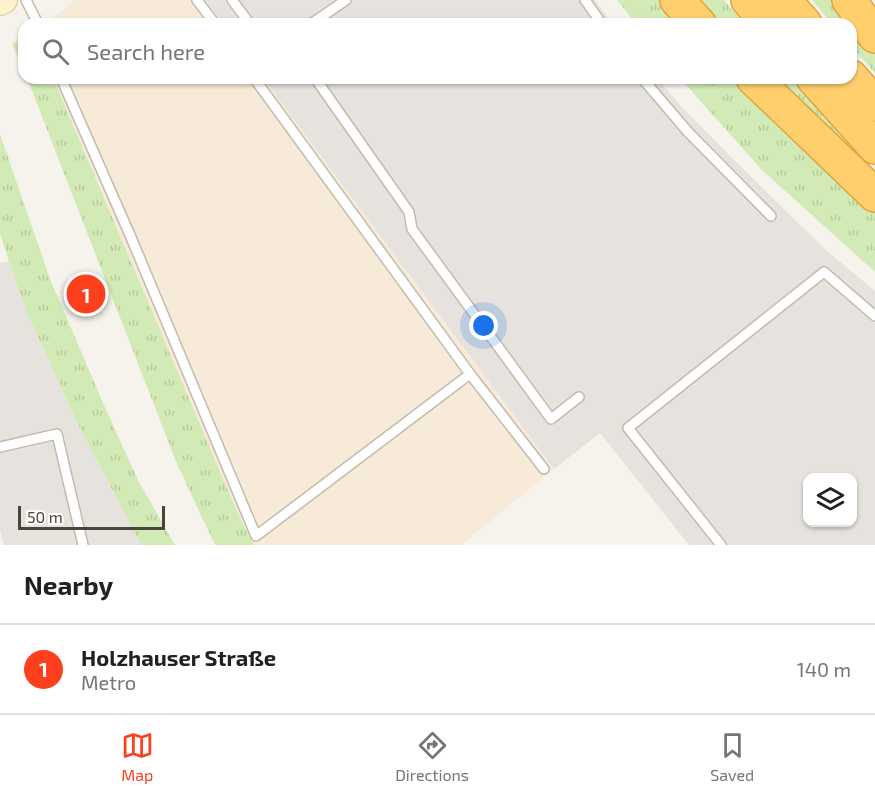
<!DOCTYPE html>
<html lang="en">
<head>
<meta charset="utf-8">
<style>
  :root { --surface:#fff; --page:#f6f6f6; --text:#202124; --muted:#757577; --line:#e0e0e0; --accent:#fc3f1d }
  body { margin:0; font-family:"Exo 2",sans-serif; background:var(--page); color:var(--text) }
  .controls { position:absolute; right:18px; bottom:18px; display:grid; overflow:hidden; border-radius:12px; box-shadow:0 2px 4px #0004 }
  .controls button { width:54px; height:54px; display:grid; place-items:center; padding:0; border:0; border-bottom:2px solid var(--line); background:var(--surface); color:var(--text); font:30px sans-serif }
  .scale { position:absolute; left:18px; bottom:15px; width:147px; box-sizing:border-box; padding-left:6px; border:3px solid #4b4439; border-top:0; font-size:16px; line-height:21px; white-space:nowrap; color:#4b4439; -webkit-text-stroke:4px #fff; paint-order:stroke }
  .you { position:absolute; left:484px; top:326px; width:21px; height:21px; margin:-15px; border:4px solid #fff; border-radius:50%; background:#1a73e8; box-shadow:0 0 0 9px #1a73e833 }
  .badge { display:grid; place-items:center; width:39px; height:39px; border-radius:50%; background:var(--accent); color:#fff; font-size:20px; font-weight:700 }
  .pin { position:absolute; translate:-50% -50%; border:3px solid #fff; box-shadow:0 2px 6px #0006 }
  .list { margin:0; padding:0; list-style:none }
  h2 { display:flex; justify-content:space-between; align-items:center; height:78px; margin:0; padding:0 24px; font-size:26px }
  h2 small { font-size:20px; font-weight:400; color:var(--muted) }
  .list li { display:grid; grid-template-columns:39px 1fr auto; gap:18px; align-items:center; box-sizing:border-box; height:90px; padding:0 24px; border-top:2px solid var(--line) }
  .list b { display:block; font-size:22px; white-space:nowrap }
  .list p { margin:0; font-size:20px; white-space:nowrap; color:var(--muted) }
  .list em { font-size:20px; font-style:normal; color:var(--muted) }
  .icon { flex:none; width:33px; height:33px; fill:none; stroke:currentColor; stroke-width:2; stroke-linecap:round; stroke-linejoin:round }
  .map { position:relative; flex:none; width:875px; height:545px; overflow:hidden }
  .search { position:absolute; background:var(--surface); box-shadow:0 2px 4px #0004; left:18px; right:18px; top:18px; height:66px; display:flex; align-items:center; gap:15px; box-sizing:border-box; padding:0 21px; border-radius:18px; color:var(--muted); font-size:22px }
  .sheet { height:168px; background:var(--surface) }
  nav { display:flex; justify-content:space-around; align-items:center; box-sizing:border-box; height:84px; border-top:2px solid var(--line); background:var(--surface); font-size:16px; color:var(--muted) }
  nav a { display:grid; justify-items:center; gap:3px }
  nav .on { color:var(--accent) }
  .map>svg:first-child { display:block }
  .commercial { fill:#f7ead8 }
  .industrial { fill:#e6e2dd; fill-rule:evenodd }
  .grass { fill:url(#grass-tufts) }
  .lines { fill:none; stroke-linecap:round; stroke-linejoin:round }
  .service-casing { stroke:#c2bbae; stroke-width:12 }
  .secondary-casing { stroke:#d6c79b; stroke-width:28 }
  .motorway-casing { stroke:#e0a43c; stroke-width:36 }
  .service { stroke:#fff; stroke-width:9 }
  .secondary { stroke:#fff3cd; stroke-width:26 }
  .motorway { stroke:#ffcf6e; stroke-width:33 }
</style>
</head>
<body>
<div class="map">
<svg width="875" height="545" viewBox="0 0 875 545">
  <defs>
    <pattern id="grass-tufts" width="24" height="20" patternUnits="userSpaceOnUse" patternTransform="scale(1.5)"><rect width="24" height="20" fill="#d2eab5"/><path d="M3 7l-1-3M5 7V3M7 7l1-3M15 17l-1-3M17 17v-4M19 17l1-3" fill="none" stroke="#b6ca9c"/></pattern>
  </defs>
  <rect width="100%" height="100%" fill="#f6f3ec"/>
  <g class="commercial">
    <path d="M75 0H205L223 24H45Z"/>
    <path d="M53 78H263L554 469 461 545H254L238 514Z"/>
  </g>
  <g class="industrial">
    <path d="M205 0H595L612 24H223Z"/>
    <path d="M263 78H657L680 105 729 155 827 251 875 291V545H689L600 433 554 469ZM808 478H852V522H808Z"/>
    <path d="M9 261 27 313 76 420 141 545H4L0 530V263Z"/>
  </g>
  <g class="grass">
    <path d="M617 0H660L683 24H636Z"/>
    <path d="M694 0H724L744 24H718Z"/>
    <path d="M812 0H835L875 55V73L851 46V24H832Z"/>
    <path d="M24 37V71L12 44Z"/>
    <path d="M27 78H53L238 514 254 545H215L177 464Z"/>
    <path d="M680 78H739L875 209V272L761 169Z"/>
    <path d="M774 78H790L848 144 845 147Z"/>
    <path d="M0 134 50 279 107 412 139 482 175 545H141L76 420 27 313 9 261 0 234Z"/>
  </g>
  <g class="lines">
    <g class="service-casing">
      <g id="service">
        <path d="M26 0 38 24"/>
        <path d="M197 0 215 24"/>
        <path d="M232 0 250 24"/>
        <path d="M585 0 602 24"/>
        <path d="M311 24 346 0"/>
        <path d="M61 78 130 235 256 536 470 374 254 78"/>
        <path d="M315 78 409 212 412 229 551 419 579 397"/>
        <path d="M642 78 688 132 771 216"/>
        <path d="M470 374 544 469"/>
        <path d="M0 447 57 434 83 545"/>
        <path d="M721 545 628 428 824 272 875 316"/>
      </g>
    </g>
    <g class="secondary-casing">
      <path id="secondary" d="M0 2 4 0"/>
    </g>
    <g class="motorway-casing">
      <g id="motorway">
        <path d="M677 0 699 24"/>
        <path d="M748 0 768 24"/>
        <path d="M784 0 805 24"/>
        <path d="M849 0 875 36"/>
        <path d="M851 77 875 104"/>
        <path d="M753 78 875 195"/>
        <path d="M813 78 875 147"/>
      </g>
    </g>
    <use href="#service" class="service"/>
    <use href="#secondary" class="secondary"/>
    <use href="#motorway" class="motorway"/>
  </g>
</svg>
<div class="controls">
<button><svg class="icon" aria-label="layers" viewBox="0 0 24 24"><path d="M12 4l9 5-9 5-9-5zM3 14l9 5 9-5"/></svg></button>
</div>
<div class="scale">50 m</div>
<div class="you"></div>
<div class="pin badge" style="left:86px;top:294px">1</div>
<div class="search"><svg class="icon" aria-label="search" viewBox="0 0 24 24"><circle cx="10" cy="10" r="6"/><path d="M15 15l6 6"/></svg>Search here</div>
</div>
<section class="sheet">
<h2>Nearby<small></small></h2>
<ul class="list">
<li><span class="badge">1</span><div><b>Holzhauser Straße</b><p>Metro</p></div><em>140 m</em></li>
</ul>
</section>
<nav>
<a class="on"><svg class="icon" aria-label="map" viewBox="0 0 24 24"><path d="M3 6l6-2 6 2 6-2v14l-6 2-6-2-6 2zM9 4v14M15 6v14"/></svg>Map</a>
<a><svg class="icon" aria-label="directions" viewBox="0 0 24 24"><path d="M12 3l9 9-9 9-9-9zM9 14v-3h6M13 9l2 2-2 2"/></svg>Directions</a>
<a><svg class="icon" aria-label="saved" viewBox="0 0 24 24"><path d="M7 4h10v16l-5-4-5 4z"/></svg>Saved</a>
</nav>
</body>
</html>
